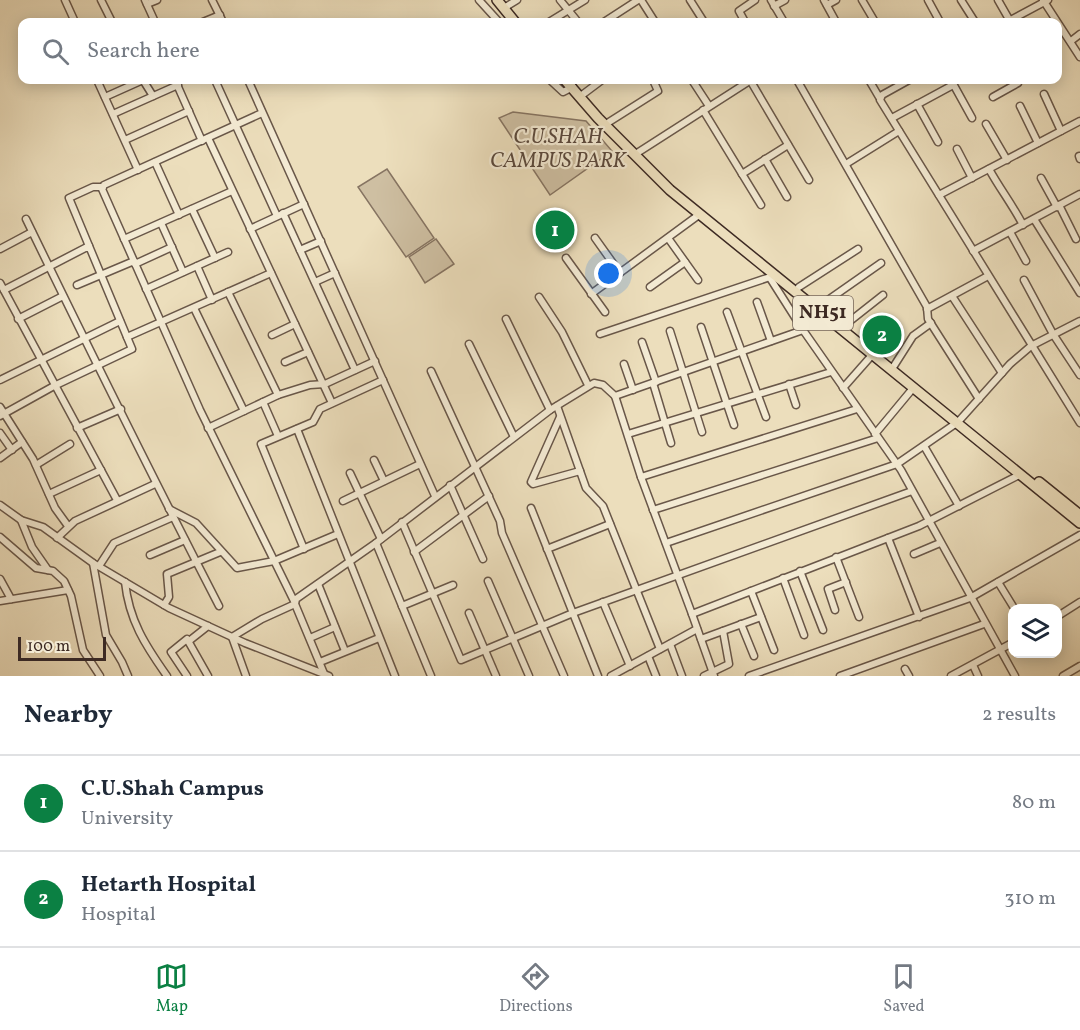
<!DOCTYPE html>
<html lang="en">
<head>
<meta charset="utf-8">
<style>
  :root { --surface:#fff; --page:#f6f6f7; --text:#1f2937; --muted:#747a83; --line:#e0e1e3; --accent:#0b8043 }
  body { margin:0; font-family:Vollkorn,serif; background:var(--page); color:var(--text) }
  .controls { position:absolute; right:18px; bottom:18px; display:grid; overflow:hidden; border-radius:12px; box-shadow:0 3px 15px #0003 }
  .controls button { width:54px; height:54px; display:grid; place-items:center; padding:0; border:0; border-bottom:2px solid var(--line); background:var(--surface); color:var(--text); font:30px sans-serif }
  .scale { position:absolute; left:18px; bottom:15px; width:88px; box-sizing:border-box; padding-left:6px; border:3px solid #3d2a23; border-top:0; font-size:16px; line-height:21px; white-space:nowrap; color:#3d2a23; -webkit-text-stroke:4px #f3ead3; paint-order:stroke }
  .you { position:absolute; left:609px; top:274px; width:21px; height:21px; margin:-15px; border:4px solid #fff; border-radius:50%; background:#1a73e8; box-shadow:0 0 0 9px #1a73e833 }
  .badge { display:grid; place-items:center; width:39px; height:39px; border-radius:50%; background:var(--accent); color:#fff; font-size:20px; font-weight:700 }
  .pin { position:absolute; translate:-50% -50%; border:3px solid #fff; box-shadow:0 2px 6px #0006 }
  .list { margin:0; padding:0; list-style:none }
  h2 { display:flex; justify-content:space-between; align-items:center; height:78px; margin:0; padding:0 24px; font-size:26px }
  h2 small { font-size:20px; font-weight:400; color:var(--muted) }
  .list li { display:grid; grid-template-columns:39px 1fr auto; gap:18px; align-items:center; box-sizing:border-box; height:96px; padding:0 24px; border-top:2px solid var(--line) }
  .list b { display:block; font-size:22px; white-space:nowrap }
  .list p { margin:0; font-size:20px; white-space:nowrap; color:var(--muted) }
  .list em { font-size:20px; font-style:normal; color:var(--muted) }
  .icon { flex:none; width:33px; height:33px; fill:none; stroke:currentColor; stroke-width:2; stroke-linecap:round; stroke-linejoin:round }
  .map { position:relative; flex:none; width:1080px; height:676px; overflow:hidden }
  .search { position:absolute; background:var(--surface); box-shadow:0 3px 15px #0003; left:18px; right:18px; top:18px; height:66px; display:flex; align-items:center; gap:15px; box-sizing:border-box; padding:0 21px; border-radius:12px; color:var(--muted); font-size:22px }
  .sheet { height:270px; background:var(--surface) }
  nav { display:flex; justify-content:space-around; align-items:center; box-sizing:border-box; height:84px; border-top:2px solid var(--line); background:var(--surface); font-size:16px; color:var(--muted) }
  nav a { display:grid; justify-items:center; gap:3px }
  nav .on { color:var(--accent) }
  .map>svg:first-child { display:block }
  .green { fill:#cebfa2; stroke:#867462; stroke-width:1.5 }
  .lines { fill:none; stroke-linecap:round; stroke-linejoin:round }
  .minor-casing { stroke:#695749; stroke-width:9 }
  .highway-casing { stroke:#3d2a23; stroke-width:12 }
  .minor { stroke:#f3ead3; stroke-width:6 }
  .highway { stroke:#ecdebc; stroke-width:9 }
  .labels { text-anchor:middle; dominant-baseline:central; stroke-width:4.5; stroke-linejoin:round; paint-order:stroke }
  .shield { fill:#f3ead3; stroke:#746458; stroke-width:1.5 }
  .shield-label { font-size:20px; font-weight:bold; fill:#3d2a23 }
  .park-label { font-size:21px; font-style:italic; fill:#5a483c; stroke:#f3ead3 }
</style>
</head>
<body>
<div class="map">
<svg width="1080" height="676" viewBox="0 0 1080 676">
  <rect width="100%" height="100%" fill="#ecdebc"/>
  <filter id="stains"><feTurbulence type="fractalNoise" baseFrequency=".00333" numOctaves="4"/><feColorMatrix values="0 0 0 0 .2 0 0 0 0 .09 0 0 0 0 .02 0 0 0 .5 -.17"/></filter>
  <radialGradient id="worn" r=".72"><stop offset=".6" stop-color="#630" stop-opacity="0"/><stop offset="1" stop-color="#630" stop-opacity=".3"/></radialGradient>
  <g class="green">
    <path d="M513 112 586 121 612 151 550 195 499 118Z"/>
    <path d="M387 169 434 238 406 257 358 187Z"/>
    <path d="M436 239 454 264 425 283 409 257Z"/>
  </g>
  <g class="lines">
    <g class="minor-casing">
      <g id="minor">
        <path d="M65 0 75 22"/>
        <path d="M101 0 112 22"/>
        <path d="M145 0 155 22"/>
        <path d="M212 0 223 22"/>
        <path d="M479 0 499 22"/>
        <path d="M560 0 578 22"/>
        <path d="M641 0 655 22"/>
        <path d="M690 0 704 22"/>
        <path d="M771 0 784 22"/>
        <path d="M824 0 836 22"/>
        <path d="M862 0 875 22"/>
        <path d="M928 0 940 22"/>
        <path d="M961 0 975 22"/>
        <path d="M998 0 1010 21"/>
        <path d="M1043 0 1080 57"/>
        <path d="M147 4 157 0"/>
        <path d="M827 5 836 0"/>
        <path d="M774 6 785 0"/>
        <path d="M504 8 517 0"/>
        <path d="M203 22 220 15"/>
        <path d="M549 22 585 0"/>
        <path d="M604 22 638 0"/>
        <path d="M745 22 739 11 755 0"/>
        <path d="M1007 22 1048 0"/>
        <path d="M1071 41 1080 34"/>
        <path d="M97 80 138 170"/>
        <path d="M175 80 202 141"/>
        <path d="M215 80 277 216"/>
        <path d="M248 80 435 496"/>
        <path d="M550 80 563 92 573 87"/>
        <path d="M692 80 709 106"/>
        <path d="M750 80 809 180"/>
        <path d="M797 80 927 307 928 319 979 399"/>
        <path d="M869 80 879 97"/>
        <path d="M909 80 882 95 880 100 1080 423"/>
        <path d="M951 80 972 118"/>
        <path d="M1044 94 1061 131"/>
        <path d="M582 95 602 80"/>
        <path d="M105 97 143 80 153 96"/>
        <path d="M993 97 1018 83 1019 80"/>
        <path d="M917 104 938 142"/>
        <path d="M1020 106 1038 143"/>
        <path d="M703 110 761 205"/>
        <path d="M262 113 104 185 102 189 200 410 294 601"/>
        <path d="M113 114 178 85"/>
        <path d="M892 118 953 85"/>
        <path d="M609 122 658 91 653 80"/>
        <path d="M986 124 1007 160"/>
        <path d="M208 138 332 403"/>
        <path d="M125 140 189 111"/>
        <path d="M957 149 972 178"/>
        <path d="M634 155 751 80"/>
        <path d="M1079 156 1080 159"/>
        <path d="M765 159 787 197"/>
        <path d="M155 162 179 215"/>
        <path d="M846 164 899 131"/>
        <path d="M989 169C1000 189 1012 204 1023 225"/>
        <path d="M742 174 788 145"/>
        <path d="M1041 178 1057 207"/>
        <path d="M939 195 1080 121"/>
        <path d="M1059 205 1076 239"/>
        <path d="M192 209 215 258"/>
        <path d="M283 213 355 370"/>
        <path d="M26 219C89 349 153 478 219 606"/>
        <path d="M1034 219 1080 293"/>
        <path d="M161 223 183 272"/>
        <path d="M250 229 304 204"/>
        <path d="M1010 232 1026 261"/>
        <path d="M595 238 620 273"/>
        <path d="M668 238 698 280"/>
        <path d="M124 239 232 191"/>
        <path d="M89 246 69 198 93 187H103"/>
        <path d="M0 249 32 232"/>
        <path d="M300 250 321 241"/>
        <path d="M973 251 1080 194"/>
        <path d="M566 258 605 312"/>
        <path d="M135 264 172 247"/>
        <path d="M197 266 212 300"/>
        <path d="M774 274 770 278 803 330 901 470 1015 676"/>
        <path d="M1024 280 1053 334 1080 375"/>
        <path d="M315 282 335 273"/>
        <path d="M0 283 117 500"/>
        <path d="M77 285 134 261"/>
        <path d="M650 287 685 262"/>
        <path d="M799 287 858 249"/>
        <path d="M146 289 228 252"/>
        <path d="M228 292 278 395"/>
        <path d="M591 294 700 214"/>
        <path d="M952 296 1002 373"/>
        <path d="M539 297 562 332 588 385"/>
        <path d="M757 302 771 341"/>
        <path d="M821 305 881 263"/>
        <path d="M194 308 244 411"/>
        <path d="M927 309 988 276"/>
        <path d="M727 312 766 417"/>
        <path d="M18 319 63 296"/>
        <path d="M506 319 550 410"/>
        <path d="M845 325 883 295"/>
        <path d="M701 327 734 425"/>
        <path d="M670 331 702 432"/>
        <path d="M600 334 770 277"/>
        <path d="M272 335 295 324"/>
        <path d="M127 337 271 273"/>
        <path d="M642 342 656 382"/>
        <path d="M469 344 514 437"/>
        <path d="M285 362 308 352"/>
        <path d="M624 364 633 390"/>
        <path d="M892 369 913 336 931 323"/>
        <path d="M431 371 500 521 502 533 564 676"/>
        <path d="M0 380 120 321"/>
        <path d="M653 383 671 443"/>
        <path d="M789 384 796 405"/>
        <path d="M843 388 873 354"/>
        <path d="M615 396 641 477 692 614 919 526 1021 474"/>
        <path d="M263 402 278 436"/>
        <path d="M557 406 586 488 603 506 660 649"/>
        <path d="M0 407 33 459 55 508 68 526"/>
        <path d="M0 416 54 386 132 349 89 246 4 290"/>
        <path d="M560 417 531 482 533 484 580 471"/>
        <path d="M77 428 121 409"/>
        <path d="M208 428 278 395 310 385 325 384 375 361"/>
        <path d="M297 429 395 676"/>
        <path d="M0 433 12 450"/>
        <path d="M628 434 831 372"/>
        <path d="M875 434 914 387"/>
        <path d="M924 446 959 506"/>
        <path d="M0 458 22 442"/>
        <path d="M374 460 384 481"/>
        <path d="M36 465 70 444"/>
        <path d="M350 473 381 539"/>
        <path d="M641 477 857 409"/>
        <path d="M450 485 483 559"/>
        <path d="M49 494 101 470"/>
        <path d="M343 501 420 464"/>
        <path d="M0 505 21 520 43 527 93 563 169 608 245 643 329 676"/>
        <path d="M531 508 598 676"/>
        <path d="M169 509 196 523 237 568 274 561 338 534"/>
        <path d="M653 510 878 438"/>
        <path d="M21 520 32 547 48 570"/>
        <path d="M402 522 461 660 573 613 912 491"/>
        <path d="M0 537 36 568 53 571 64 581 71 596 83 650 100 676"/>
        <path d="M57 538 75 521 155 484"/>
        <path d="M888 538 919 617"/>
        <path d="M376 543 431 676"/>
        <path d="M666 543 897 464 958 422 1010 364 1031 346 1080 321"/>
        <path d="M304 549 261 444 313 422 320 409 383 380"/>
        <path d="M547 549 610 524"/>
        <path d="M414 552 489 496"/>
        <path d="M914 554 940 543"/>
        <path d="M150 555 185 540"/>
        <path d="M836 557 859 617"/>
        <path d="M93 563 106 635 122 662 128 676"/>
        <path d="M99 566 114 543 173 517"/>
        <path d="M800 571 823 630"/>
        <path d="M783 578 804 635"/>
        <path d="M0 579 11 599"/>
        <path d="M488 581 529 676"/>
        <path d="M125 582C129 620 145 645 167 676"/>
        <path d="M998 582 1014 608"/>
        <path d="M318 584 345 651"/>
        <path d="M751 591 774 650"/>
        <path d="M0 601 68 590"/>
        <path d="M603 602 630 666"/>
        <path d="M164 605 169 597 167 574 220 552"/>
        <path d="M402 606 453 585"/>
        <path d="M835 610 828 589 846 582"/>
        <path d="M469 613 496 676"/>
        <path d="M692 614 714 676"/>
        <path d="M1058 616 1080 602"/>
        <path d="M741 624 754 656"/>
        <path d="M310 638 335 627"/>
        <path d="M701 639 761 617"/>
        <path d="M189 641 208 626"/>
        <path d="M670 644 682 676"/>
        <path d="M648 656 656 676"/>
        <path d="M320 662 379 638"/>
        <path d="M973 665 978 676"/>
        <path d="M905 669 909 676"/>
        <path d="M187 676 171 652 187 639 208 676"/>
        <path d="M246 676 232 637 262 619 295 604"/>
        <path d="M325 676 295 604 296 599 376 543 550 410 594 383 603 385 615 396 803 330"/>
        <path d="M611 676 697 629"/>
        <path d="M704 676 729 664 723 631"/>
        <path d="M749 676 970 598 1080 535"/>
        <path d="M840 676 984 624"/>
        <path d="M951 676 1012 643"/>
        <path d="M1063 676 1080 666"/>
      </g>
    </g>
    <g class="highway-casing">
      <g id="highway">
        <path d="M497 0 515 22"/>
        <path d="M565 80 598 118 670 190 1080 523"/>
        <path d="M1039 482 1080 515"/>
      </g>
    </g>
    <use href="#minor" class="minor"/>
    <use href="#highway" class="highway"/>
  </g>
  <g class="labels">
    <rect class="shield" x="793" y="296" width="60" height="34" rx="4.5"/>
    <g class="shield-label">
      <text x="823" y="313">NH51</text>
    </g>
    <g class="park-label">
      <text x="558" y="137">C.U.SHAH<tspan x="558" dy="24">CAMPUS PARK</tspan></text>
    </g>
  </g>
  <rect width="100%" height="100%" filter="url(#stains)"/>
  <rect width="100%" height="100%" fill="url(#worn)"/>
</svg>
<div class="controls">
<button><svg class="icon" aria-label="layers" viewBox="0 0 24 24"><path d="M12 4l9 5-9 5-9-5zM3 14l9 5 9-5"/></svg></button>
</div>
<div class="scale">100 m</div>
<div class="you"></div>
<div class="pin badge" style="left:555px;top:230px">1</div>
<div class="pin badge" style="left:882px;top:335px">2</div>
<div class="search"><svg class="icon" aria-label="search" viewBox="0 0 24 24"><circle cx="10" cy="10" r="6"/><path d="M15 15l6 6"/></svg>Search here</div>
</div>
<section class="sheet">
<h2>Nearby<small>2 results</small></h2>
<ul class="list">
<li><span class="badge">1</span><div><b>C.U.Shah Campus</b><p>University</p></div><em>80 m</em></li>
<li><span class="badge">2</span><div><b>Hetarth Hospital</b><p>Hospital</p></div><em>310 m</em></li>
</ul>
</section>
<nav>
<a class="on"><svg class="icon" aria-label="map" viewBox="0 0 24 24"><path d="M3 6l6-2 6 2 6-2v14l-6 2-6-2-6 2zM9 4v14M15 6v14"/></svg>Map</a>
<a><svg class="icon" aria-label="directions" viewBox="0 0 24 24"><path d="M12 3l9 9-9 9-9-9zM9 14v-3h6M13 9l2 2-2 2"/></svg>Directions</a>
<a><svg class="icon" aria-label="saved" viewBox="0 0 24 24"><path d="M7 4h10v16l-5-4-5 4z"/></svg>Saved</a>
</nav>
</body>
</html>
